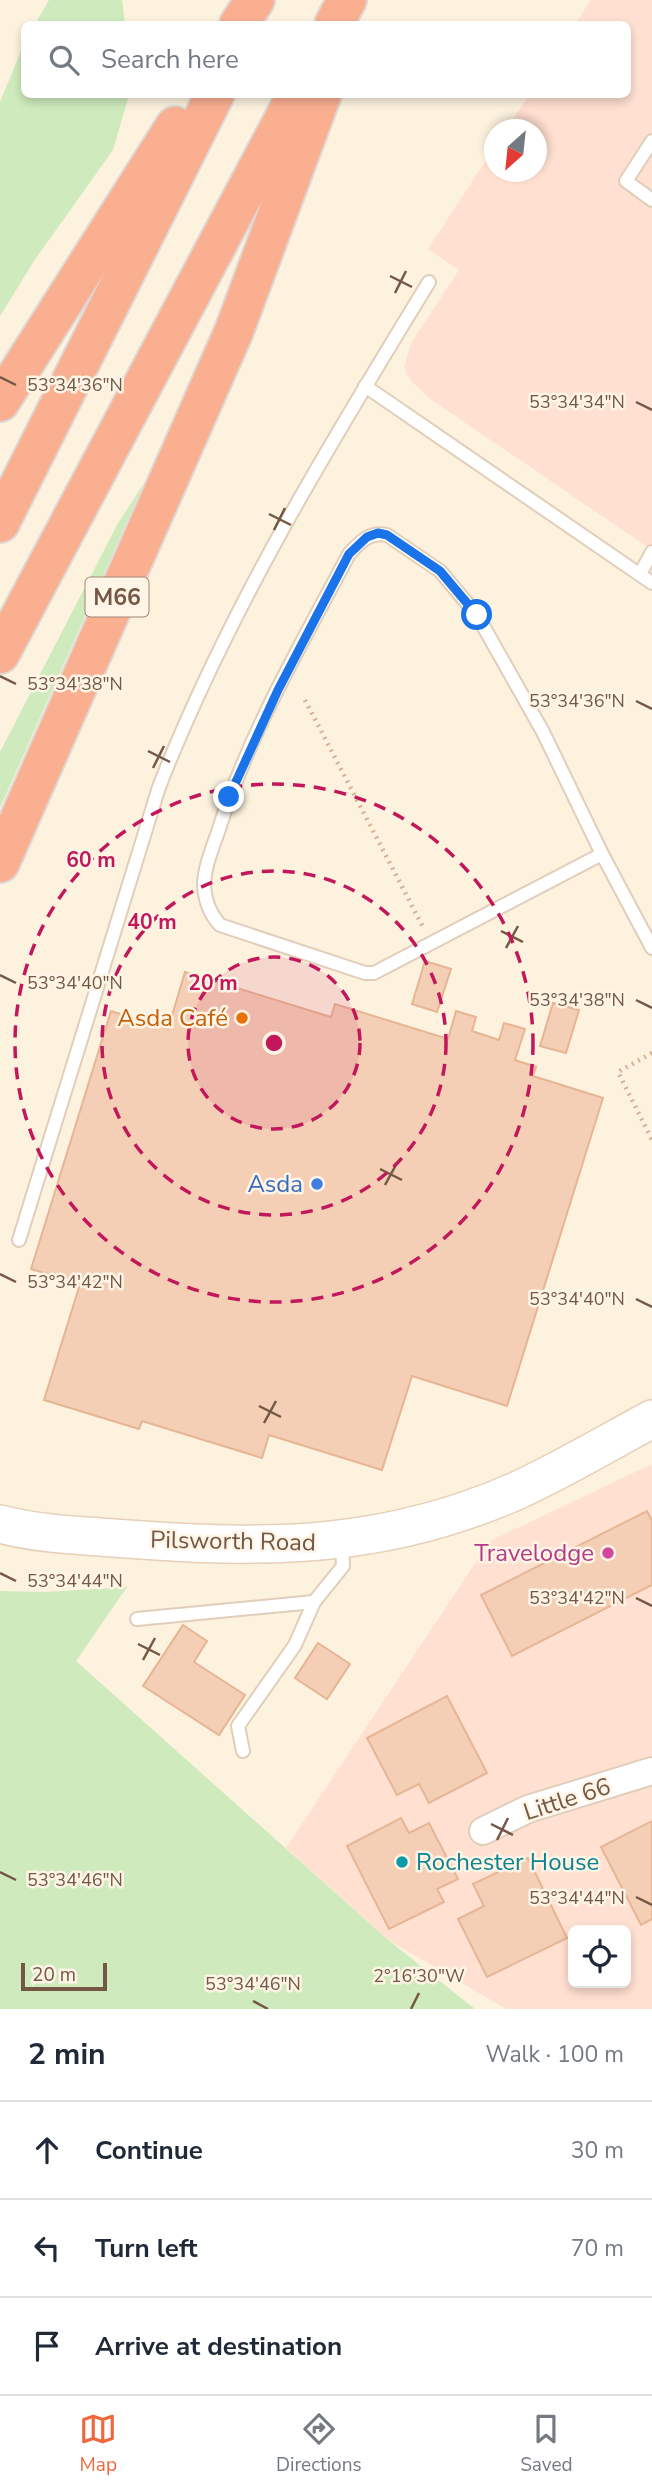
<!DOCTYPE html>
<html lang="en">
<head>
<meta charset="utf-8">
<style>
  :root { --surface:#fff; --page:#f2f2f3; --text:#1f2937; --muted:#747a83; --line:#e0e1e3; --accent:#ef673c }
  body { margin:0; font-family:"Nunito Sans",sans-serif; background:var(--page); color:var(--text) }
  .controls { position:absolute; right:21px; bottom:21px; display:grid; overflow:hidden; border-radius:10px; box-shadow:0 4px 10px #0003 }
  .controls button { width:63px; height:63px; display:grid; place-items:center; padding:0; border:0; border-bottom:2px solid var(--line); background:var(--surface); color:var(--text); font:35px sans-serif }
  .compass { position:absolute; left:484px; top:119px; width:63px; height:63px; border-radius:50%; background:var(--surface); box-shadow:0 4px 10px #0003; rotate:207deg }
  .scale { position:absolute; left:21px; bottom:18px; width:86px; box-sizing:border-box; padding-left:7px; border:4px solid #745745; border-top:0; font-size:19px; line-height:24px; white-space:nowrap; color:#745745; -webkit-text-stroke:5px #fff5e6; paint-order:stroke }
  .stop { position:absolute; width:21px; height:21px; margin:-16px; border:5px solid #1a73e8; border-radius:50%; background:#fff }
  .stop.end { background:#1a73e8; border-color:#fff; box-shadow:0 2px 7px #0008 }
  .list { margin:0; padding:0; list-style:none }
  h2 { display:flex; justify-content:space-between; align-items:center; height:91px; margin:0; padding:0 28px; font-size:30px }
  h2 small { font-size:23px; font-weight:400; color:var(--muted) }
  .list li { display:grid; grid-template-columns:46px 1fr auto; gap:21px; align-items:center; box-sizing:border-box; height:98px; padding:0 28px; border-top:2px solid var(--line) }
  .list b { display:block; font-size:26px; white-space:nowrap }
  .list em { font-size:23px; font-style:normal; color:var(--muted) }
  .icon { flex:none; width:38px; height:38px; fill:none; stroke:currentColor; stroke-width:2; stroke-linecap:round; stroke-linejoin:round }
  .map { position:relative; flex:none; width:652px; height:2009px; overflow:hidden }
  .search { position:absolute; background:var(--surface); box-shadow:0 4px 10px #0003; left:21px; right:21px; top:21px; height:77px; display:flex; align-items:center; gap:18px; box-sizing:border-box; padding:0 24px; border-radius:10px; color:var(--muted); font-size:26px }
  .sheet { height:385px; background:var(--surface) }
  nav { display:flex; justify-content:space-around; align-items:center; box-sizing:border-box; height:98px; border-top:2px solid var(--line); background:var(--surface); font-size:19px; color:var(--muted) }
  nav a { display:grid; justify-items:center; gap:4px }
  nav .on { color:var(--accent) }
  .map>svg:first-child { display:block }
  .commercial { fill:#ffe0d1; fill-rule:evenodd }
  .green { fill:#cfebbd }
  .building { fill:#f4cfb5; stroke:#e7b594; stroke-width:2 }
  .lines { fill:none; stroke-linecap:round; stroke-linejoin:round }
  .lane-casing { stroke:#e1ceba; stroke-width:16 }
  .street-casing { stroke:#e1ceba; stroke-width:30 }
  .secondary-casing { stroke:#e7cfb8; stroke-width:40 }
  .highway-casing { stroke:#ded7d2; stroke-width:42 }
  .path { stroke:#d8b298; stroke-width:4.5; stroke-dasharray:2 5; stroke-linecap:butt }
  .lane { stroke:#fff; stroke-width:12 }
  .street { stroke:#fff; stroke-width:26 }
  .secondary { stroke:#fff; stroke-width:37 }
  .highway { stroke:#fbaf91; stroke-width:38 }
  .route { stroke:#1a73e8; stroke-width:9 }
  .ticks { fill:none; stroke:#745745; stroke-width:2.5 }
  .ring { fill:none; stroke:#c2185b; stroke-width:3.5; stroke-dasharray:12 9 }
  .food-dot { fill:#e8710a; stroke:#fff5e6; stroke-width:2.5 }
  .shop-dot { fill:#3f7fe0; stroke:#fff5e6; stroke-width:2.5 }
  .hotel-dot { fill:#d1479c; stroke:#fff5e6; stroke-width:2.5 }
  .culture-dot { fill:#0f9aa8; stroke:#fff5e6; stroke-width:2.5 }
  .labels { text-anchor:middle; dominant-baseline:central; stroke-width:5; stroke-linejoin:round; paint-order:stroke }
  .shield { fill:#fff5e6; stroke:#9e8675; stroke-width:2 }
  .shield-label { font-size:23px; font-weight:bold; fill:#745745 }
  .food-label { font-size:24px; fill:#c56008; stroke:#fff5e6; text-anchor:end }
  .shop-label { font-size:24px; fill:#366cbe; stroke:#fff5e6; text-anchor:end }
  .street-label { font-size:24px; fill:#745745; stroke:#fff5e6 }
  .hotel-label { font-size:24px; fill:#b23c85; stroke:#fff5e6; text-anchor:end }
  .culture-label { font-size:24px; fill:#0d838f; stroke:#fff5e6; text-anchor:start }
  .ticks-label { font-size:18px; text-anchor:middle; fill:#745745; stroke:#fff5e6; stroke-width:5; stroke-linejoin:round; paint-order:stroke }
  .centre { fill:#c2185b; stroke:#fff5e6; stroke-width:3.5 }
  .ring-label { font-size:21px; text-anchor:middle; font-weight:bold; fill:#c2185b; stroke:#fff5e6; stroke-width:5; stroke-linejoin:round; paint-order:stroke }
</style>
</head>
<body>
<div class="map">
<svg width="652" height="2009" viewBox="0 0 652 2009">
  <rect width="100%" height="100%" fill="#fdf2de"/>
  <g class="commercial">
    <path d="M591 0H652V550L429 398 411 381 404 367 411 343 459 270 428 249 494 148V172H536V130L506 129 529 95 628 94V24H575Z"/>
    <path d="M652 1464V2009H506L387 1939 286 1848 490 1541ZM573 1930H626V1983H573Z"/>
  </g>
  <g class="green">
    <path d="M49 0H122L125 24H35Z"/>
    <path d="M24 44V94L129 95 113 150 34 261 0 316V102Z"/>
    <path d="M144 483 0 808V752L117 525Z"/>
    <path d="M127 1587 76 1661 387 1939 475 2009H0V1591L46 1592Z"/>
  </g>
  <g class="building">
    <path d="M425 961 451 969 437 1012 412 1004Z"/>
    <path d="M185 972 331 1017 335 1004 448 1039 456 1011 476 1017 472 1031 499 1040 504 1023 525 1029 515 1060 536 1067 533 1076 603 1098 507 1406 412 1376 382 1470 269 1435 262 1458 142 1421 139 1429 44 1400 80 1284 31 1269 111 1011 168 1029Z"/>
    <path d="M553 1003 579 1010 566 1053 540 1046Z"/>
    <path d="M647 1511 652 1521V1585L512 1656 481 1595Z"/>
    <path d="M183 1625 207 1641 194 1662 245 1695 219 1735 143 1686Z"/>
    <path d="M318 1643 350 1664 327 1699 295 1678Z"/>
    <path d="M447 1696 487 1773 429 1803 419 1784 397 1795 367 1738Z"/>
    <path d="M401 1818 409 1833 429 1823 458 1879 437 1889 444 1902 389 1929 347 1846Z"/>
    <path d="M652 1821V1919L641 1925 601 1847Z"/>
    <path d="M528 1858 567 1938 487 1977 458 1919 484 1906 473 1884Z"/>
  </g>
  <g class="lines">
    <g class="lane-casing">
      <g id="lane">
        <path d="M652 141 626 181 652 200"/>
        <path d="M365 386 652 583"/>
        <path d="M640 574 652 552"/>
        <path d="M602 854 374 973H365L220 925C210 914 205 901 204 886 204 867 213 847 219 829 249 733 302 643 349 554 360 542 370 531 387 535L440 571 477 615 543 732 602 854 652 948"/>
        <path d="M19 1240 159 787C229 609 329 445 429 282"/>
        <path d="M137 1619 314 1602"/>
        <path d="M243 1751 238 1726 295 1645 314 1602 343 1566 342 1542"/>
      </g>
    </g>
    <g class="street-casing">
      <path id="street" d="M483 1831 528 1809 652 1771"/>
    </g>
    <g class="secondary-casing">
      <path id="secondary" d="M0 1524C45 1536 96 1536 142 1540 276 1550 391 1546 516 1491 562 1470 607 1443 652 1419"/>
    </g>
    <g class="highway-casing">
      <g id="highway">
        <path d="M239 24 255 0"/>
        <path d="M334 24 347 0"/>
        <path d="M0 402 175 126"/>
        <path d="M0 523 215 94"/>
        <path d="M0 654 297 94"/>
        <path d="M0 863 234 331 322 94"/>
      </g>
    </g>
    <g class="path">
      <path d="M305 700 423 927"/>
      <path d="M652 1053 618 1072 652 1140"/>
    </g>
    <use href="#lane" class="lane"/>
    <use href="#street" class="street"/>
    <use href="#secondary" class="secondary"/>
    <use href="#highway" class="highway"/>
  </g>
  <g class="lines">
    <path class="route" d="M229 797 278 690 349 554 367 537 378 533 387 535 440 571 477 615"/>
  </g>
  <path class="ticks" d="M390 276 412 287M395 293 406 271M0 377 16 385M636 402 652 410M269 514 291 525M274 530 285 508M0 676 16 684M636 701 652 709M148 751 170 762M153 768 164 746M501 931 523 942M506 948 518 926M0 975 16 983M636 1000 652 1008M380 1169 402 1180M385 1185 397 1163M0 1274 16 1282M636 1299 652 1307M259 1406 281 1417M264 1423 276 1401M0 1573 16 1581M636 1598 652 1606M138 1644 160 1655M143 1660 155 1638M491 1824 513 1835M497 1840 508 1818M0 1872 16 1880M636 1897 652 1905M253 2001 268 2009M411 2009 419 1993"/>
  <circle cx="274" cy="1043" r="86" fill="#c2185b" fill-opacity=".12"/>
  <g class="ring">
    <circle cx="274" cy="1043" r="86"/>
    <circle cx="274" cy="1043" r="172"/>
    <circle cx="274" cy="1043" r="259"/>
  </g>
  <circle class="food-dot" cx="242" cy="1018" r="7"/>
  <circle class="shop-dot" cx="317" cy="1184" r="7"/>
  <circle class="hotel-dot" cx="608" cy="1553" r="7"/>
  <circle class="culture-dot" cx="402" cy="1862" r="7"/>
  <g class="labels">
    <rect class="shield" x="85.5" y="577.5" width="63" height="39" rx="5"/>
    <g class="shield-label">
      <text x="117" y="597">M66</text>
    </g>
    <g class="food-label">
      <text x="228" y="1018">Asda Café</text>
    </g>
    <g class="shop-label">
      <text x="303" y="1184">Asda</text>
    </g>
    <g class="street-label">
      <text transform="translate(233 1541) rotate(1)">Pilsworth Road</text>
      <text transform="translate(567 1799) rotate(-18)">Little 66</text>
    </g>
    <g class="hotel-label">
      <text x="594" y="1553">Travelodge</text>
    </g>
    <g class="culture-label">
      <text x="416" y="1862">Rochester House</text>
    </g>
  </g>
  <g class="ticks-label">
    <text x="75" y="391">53°34'36"N</text>
    <text x="577" y="408">53°34'34"N</text>
    <text x="75" y="690">53°34'38"N</text>
    <text x="577" y="707">53°34'36"N</text>
    <text x="75" y="989">53°34'40"N</text>
    <text x="577" y="1006">53°34'38"N</text>
    <text x="75" y="1288">53°34'42"N</text>
    <text x="577" y="1305">53°34'40"N</text>
    <text x="75" y="1587">53°34'44"N</text>
    <text x="577" y="1604">53°34'42"N</text>
    <text x="75" y="1886">53°34'46"N</text>
    <text x="577" y="1904">53°34'44"N</text>
    <text x="419" y="1982">2°16'30"W</text>
    <text x="253" y="1990">53°34'46"N</text>
  </g>
  <circle cx="274" cy="1043" r="10" class="centre"/>
  <g class="ring-label">
    <text x="91" y="867">60 m</text>
    <text x="152" y="929">40 m</text>
    <text x="213" y="990">20 m</text>
  </g>
</svg>
<div class="controls">
<button><svg class="icon" aria-label="locate" viewBox="0 0 24 24"><circle cx="12" cy="12" r="6"/><path d="M12 2v4M12 18v4M2 12h4M18 12h4"/></svg></button>
</div>
<svg class="compass" viewBox="-18 -18 36 36"><path d="M0-13l5 13h-10z" fill="#e53935"/><path d="M0 13l5-13h-10z" fill="#747a83"/></svg>
<div class="scale">20 m</div>
<div class="stop" style="left:477px;top:615px"></div>
<div class="stop end" style="left:229px;top:797px"></div>
<div class="search"><svg class="icon" aria-label="search" viewBox="0 0 24 24"><circle cx="10" cy="10" r="6"/><path d="M15 15l6 6"/></svg>Search here</div>
</div>
<section class="sheet">
<h2>2 min<small>Walk · 100 m</small></h2>
<ul class="list">
<li><svg class="icon" aria-label="ahead" viewBox="0 0 24 24"><path d="M12 20V5M6 11l6-6 6 6"/></svg><div><b>Continue</b></div><em>30 m</em></li>
<li><svg class="icon" aria-label="left" viewBox="0 0 24 24"><path d="M17 20v-9H6M10 6l-5 5 5 5"/></svg><div><b>Turn left</b></div><em>70 m</em></li>
<li><svg class="icon" aria-label="arrive" viewBox="0 0 24 24"><path d="M6 21V4h12l-3 4 3 4H6"/></svg><div><b>Arrive at destination</b></div></li>
</ul>
</section>
<nav>
<a class="on"><svg class="icon" aria-label="map" viewBox="0 0 24 24"><path d="M3 6l6-2 6 2 6-2v14l-6 2-6-2-6 2zM9 4v14M15 6v14"/></svg>Map</a>
<a><svg class="icon" aria-label="directions" viewBox="0 0 24 24"><path d="M12 3l9 9-9 9-9-9zM9 14v-3h6M13 9l2 2-2 2"/></svg>Directions</a>
<a><svg class="icon" aria-label="saved" viewBox="0 0 24 24"><path d="M7 4h10v16l-5-4-5 4z"/></svg>Saved</a>
</nav>
</body>
</html>
